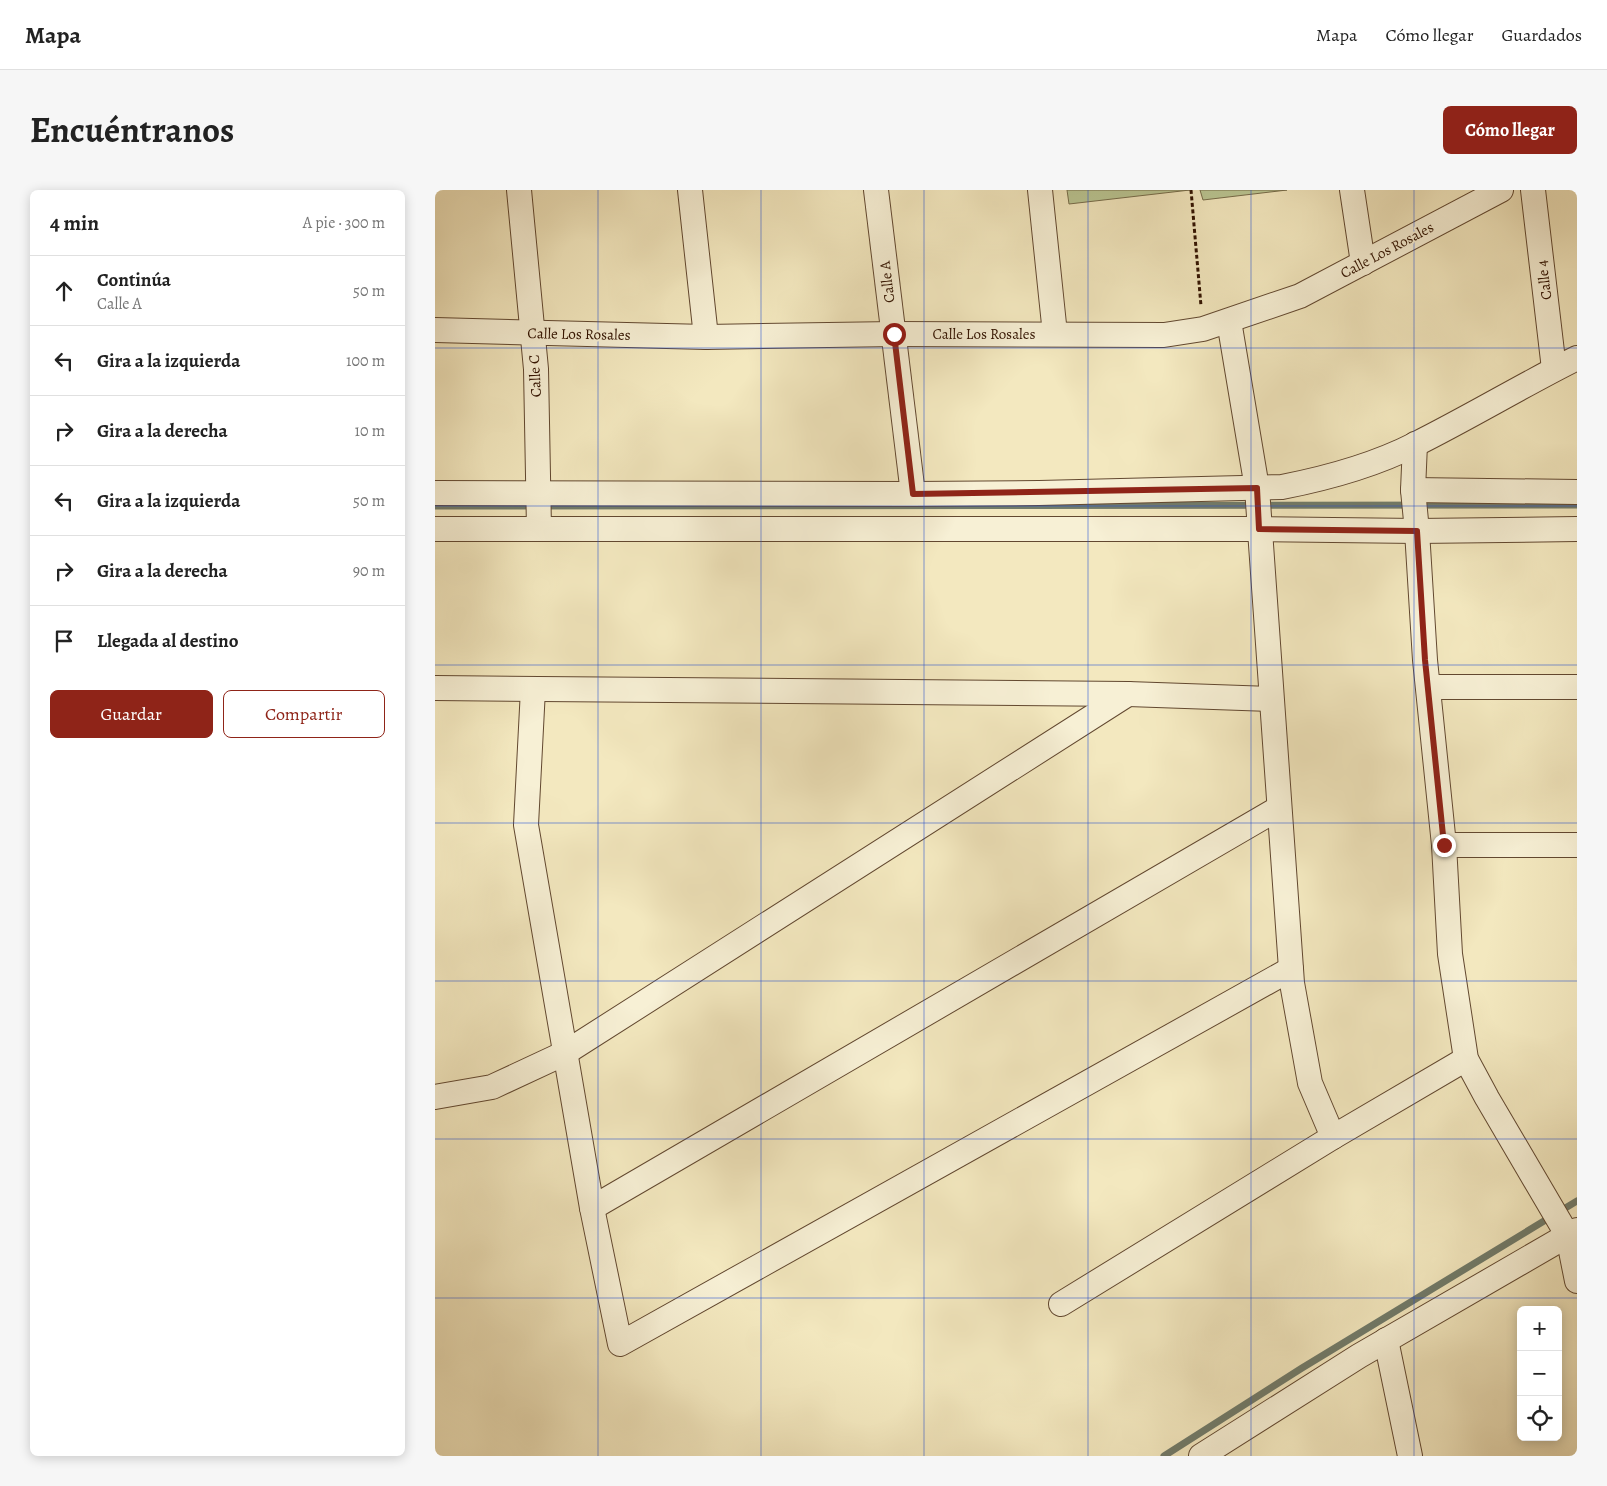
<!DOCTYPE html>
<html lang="es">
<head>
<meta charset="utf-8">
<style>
  :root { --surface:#fff; --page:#f6f6f6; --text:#222; --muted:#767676; --line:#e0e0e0; --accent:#8f2418 }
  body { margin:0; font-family:Alegreya,serif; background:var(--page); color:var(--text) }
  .controls { position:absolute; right:15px; bottom:15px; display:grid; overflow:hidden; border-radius:8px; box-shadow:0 2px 12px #0003 }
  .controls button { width:45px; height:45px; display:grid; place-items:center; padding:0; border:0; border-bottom:1px solid var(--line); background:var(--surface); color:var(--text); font:25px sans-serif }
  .stop { position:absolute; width:15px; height:15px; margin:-11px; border:4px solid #8f2418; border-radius:50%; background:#fff }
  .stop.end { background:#8f2418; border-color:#fff; box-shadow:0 1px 5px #0008 }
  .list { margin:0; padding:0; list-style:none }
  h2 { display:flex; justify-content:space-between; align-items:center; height:65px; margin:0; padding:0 20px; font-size:21px }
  h2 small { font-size:16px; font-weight:400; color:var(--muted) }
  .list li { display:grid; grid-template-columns:32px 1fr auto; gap:15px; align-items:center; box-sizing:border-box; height:70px; padding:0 20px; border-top:1px solid var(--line) }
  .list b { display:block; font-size:19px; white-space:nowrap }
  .list p { margin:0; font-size:16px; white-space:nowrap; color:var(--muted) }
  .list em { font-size:16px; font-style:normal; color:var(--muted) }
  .actions { display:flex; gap:10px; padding:15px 20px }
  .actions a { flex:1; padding:11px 0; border:1px solid var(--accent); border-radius:8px; text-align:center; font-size:18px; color:var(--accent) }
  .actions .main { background:var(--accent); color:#fff }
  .icon { flex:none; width:28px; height:28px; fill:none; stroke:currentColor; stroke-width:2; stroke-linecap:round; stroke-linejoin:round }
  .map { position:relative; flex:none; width:1142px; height:1266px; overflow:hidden; border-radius:8px }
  header { display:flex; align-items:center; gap:30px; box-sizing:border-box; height:70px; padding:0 25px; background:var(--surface); border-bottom:1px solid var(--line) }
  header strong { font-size:24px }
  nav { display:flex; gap:28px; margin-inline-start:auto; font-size:18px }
  .intro { display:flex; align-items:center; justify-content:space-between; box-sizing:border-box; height:120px; padding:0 30px }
  h1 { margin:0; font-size:35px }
  .button { padding:12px 22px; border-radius:8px; background:var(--accent); color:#fff; font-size:18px; font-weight:700 }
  main { display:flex; gap:30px; padding:0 30px }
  aside { flex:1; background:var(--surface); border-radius:8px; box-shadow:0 2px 12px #0003 }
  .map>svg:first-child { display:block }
  .green { fill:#bac693; stroke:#766c4a }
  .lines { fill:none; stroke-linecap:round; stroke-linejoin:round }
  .stream { stroke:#717b6a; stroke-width:7 }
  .minor-casing { stroke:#624830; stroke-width:26 }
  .path { stroke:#321301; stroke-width:3; stroke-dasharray:4 2.5; stroke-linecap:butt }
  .minor { stroke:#f7f0d5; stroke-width:24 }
  .route { stroke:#8f2418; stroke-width:6 }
  .grid { fill:none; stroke:#1d4ed8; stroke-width:1; stroke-opacity:0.55 }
  .labels { text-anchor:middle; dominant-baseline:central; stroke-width:4; stroke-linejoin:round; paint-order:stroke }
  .street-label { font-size:15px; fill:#321301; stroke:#f7f0d5 }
</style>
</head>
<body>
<header>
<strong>Mapa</strong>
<nav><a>Mapa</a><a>Cómo llegar</a><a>Guardados</a></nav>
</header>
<div class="intro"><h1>Encuéntranos</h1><a class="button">Cómo llegar</a></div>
<main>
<aside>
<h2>4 min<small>A pie · 300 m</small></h2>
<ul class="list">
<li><svg class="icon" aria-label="ahead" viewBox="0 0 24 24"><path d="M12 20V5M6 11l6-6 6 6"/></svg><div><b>Continúa</b><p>Calle A</p></div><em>50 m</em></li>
<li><svg class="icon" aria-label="left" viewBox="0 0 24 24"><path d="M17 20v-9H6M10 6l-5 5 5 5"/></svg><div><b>Gira a la izquierda</b></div><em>100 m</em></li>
<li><svg class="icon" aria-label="right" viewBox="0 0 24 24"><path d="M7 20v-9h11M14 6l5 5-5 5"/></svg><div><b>Gira a la derecha</b></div><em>10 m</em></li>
<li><svg class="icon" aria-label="left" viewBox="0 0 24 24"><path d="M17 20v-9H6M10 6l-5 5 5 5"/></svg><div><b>Gira a la izquierda</b></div><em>50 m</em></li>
<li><svg class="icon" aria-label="right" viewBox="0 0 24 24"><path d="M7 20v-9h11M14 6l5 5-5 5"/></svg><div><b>Gira a la derecha</b></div><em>90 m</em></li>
<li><svg class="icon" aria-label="arrive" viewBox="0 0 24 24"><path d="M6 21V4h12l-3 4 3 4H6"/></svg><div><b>Llegada al destino</b></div></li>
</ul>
<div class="actions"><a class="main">Guardar</a><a>Compartir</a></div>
</aside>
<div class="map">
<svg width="1142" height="1266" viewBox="0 0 1142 1266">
  <rect width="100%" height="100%" fill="#f3e8bf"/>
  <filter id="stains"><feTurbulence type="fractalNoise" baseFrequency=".004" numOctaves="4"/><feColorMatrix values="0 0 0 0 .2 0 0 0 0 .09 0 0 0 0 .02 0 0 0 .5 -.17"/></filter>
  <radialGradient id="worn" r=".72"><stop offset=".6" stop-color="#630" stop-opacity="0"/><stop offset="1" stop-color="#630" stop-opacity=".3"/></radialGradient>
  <g class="green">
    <path d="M632 0H755L634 14Z"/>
    <path d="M765 0H852L768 10Z"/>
  </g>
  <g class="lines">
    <g class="stream">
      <path d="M0 316 1142 315"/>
      <path d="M729 1266 867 1178 1142 1011"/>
    </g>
    <g class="minor-casing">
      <g id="minor">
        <path d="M84 0 101 179 104 339"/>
        <path d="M255 0 271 147"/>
        <path d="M441 0 478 304"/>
        <path d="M605 0 620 144"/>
        <path d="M917 0 928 73"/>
        <path d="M1098 0 1119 179"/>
        <path d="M794 131 822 298 857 793 875 893 898 947"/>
        <path d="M0 140 271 147 459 144 729 145 768 139 865 106 1066 0"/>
        <path d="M980 254 978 300 982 341 990 470 1009 655 1015 764 1031 869 1052 908 1133 1046 1142 1091"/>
        <path d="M978 300 1142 302"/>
        <path d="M0 303 478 304 604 303 847 297C893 288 940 275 981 254 1035 227 1088 195 1142 168"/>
        <path d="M0 339H824L982 341 1142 339"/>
        <path d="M994 497H1142"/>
        <path d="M0 498 693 504 836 509"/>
        <path d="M98 499 91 635 157 1018 185 1154 856 779"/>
        <path d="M1009 655H1142"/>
        <path d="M0 907 57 897 130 863 693 504"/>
        <path d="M157 1018 844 618"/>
        <path d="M626 1114 898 947 1031 869"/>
        <path d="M951 1150 975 1266"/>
        <path d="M766 1266 924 1166 1142 1040"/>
      </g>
    </g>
    <path class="path" d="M756 0 766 116"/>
    <use href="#minor" class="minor"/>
  </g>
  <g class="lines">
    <path class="route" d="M459 144 478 304 822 298 824 339 982 341 990 470 1009 655"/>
  </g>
  <path class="grid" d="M163 0V1266M326 0V1266M489 0V1266M653 0V1266M816 0V1266M979 0V1266M0 158H1142M0 316H1142M0 475H1142M0 633H1142M0 791H1142M0 949H1142M0 1108H1142"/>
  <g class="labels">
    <g class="street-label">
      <text transform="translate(952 60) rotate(-28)">Calle Los Rosales</text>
      <text transform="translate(1109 90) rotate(-97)">Calle 4</text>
      <text transform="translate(452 92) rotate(-97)">Calle A</text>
      <text transform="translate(144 144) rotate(1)">Calle Los Rosales</text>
      <text x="549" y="144">Calle Los Rosales</text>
      <text transform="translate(100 186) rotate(-93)">Calle C</text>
    </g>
  </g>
  <rect width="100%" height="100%" filter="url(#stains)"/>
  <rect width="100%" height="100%" fill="url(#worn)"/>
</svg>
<div class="controls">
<button>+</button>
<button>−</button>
<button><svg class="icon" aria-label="locate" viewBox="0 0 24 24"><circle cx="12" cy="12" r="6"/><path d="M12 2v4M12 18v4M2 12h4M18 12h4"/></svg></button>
</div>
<div class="stop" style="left:459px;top:144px"></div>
<div class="stop end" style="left:1009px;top:655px"></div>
</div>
</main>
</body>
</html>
